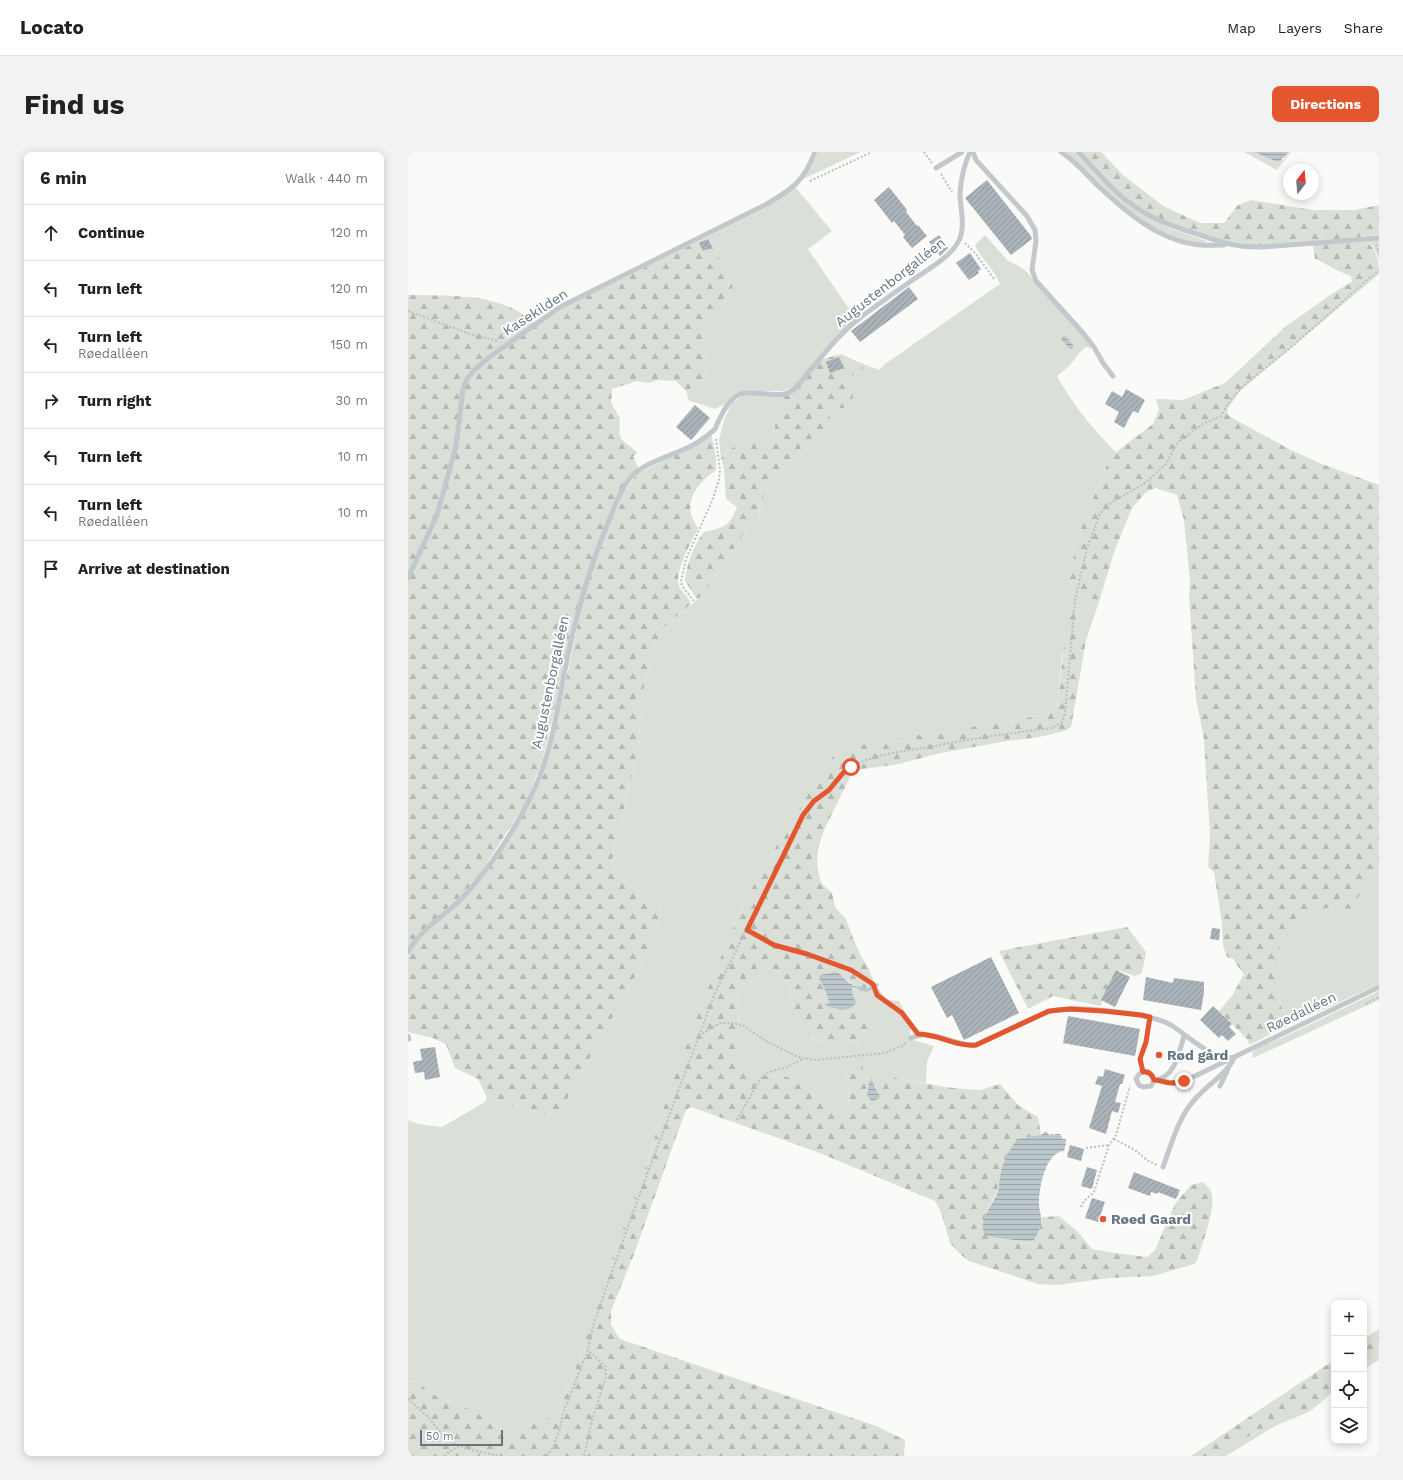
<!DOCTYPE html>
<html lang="en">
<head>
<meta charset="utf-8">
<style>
  :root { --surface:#fff; --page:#f2f2f2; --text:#202124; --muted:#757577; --line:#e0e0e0; --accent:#e4572e }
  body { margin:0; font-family:"Work Sans",sans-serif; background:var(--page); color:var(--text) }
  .controls { position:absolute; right:12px; bottom:12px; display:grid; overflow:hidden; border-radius:8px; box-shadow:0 2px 10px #0003 }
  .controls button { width:36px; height:36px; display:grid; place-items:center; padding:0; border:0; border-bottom:1px solid var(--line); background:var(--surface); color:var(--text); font:20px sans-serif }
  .compass { position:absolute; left:875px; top:12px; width:36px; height:36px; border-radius:50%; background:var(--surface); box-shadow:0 2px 10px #0003; rotate:16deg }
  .scale { position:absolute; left:12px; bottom:10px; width:83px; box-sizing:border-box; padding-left:4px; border:2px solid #657683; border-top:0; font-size:11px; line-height:14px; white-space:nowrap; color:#657683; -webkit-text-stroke:3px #fff; paint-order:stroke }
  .stop { position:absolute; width:12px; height:12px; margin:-9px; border:3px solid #e4572e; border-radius:50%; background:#fff }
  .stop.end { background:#e4572e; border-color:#fff; box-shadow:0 1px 4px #0008 }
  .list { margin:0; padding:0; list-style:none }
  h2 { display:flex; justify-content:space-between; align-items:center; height:52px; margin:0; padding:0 16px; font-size:17px }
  h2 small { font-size:13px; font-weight:400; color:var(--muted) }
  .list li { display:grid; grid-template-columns:26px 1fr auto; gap:12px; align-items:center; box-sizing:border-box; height:56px; padding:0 16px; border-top:1px solid var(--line) }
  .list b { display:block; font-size:15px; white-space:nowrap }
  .list p { margin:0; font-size:13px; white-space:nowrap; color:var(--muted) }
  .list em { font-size:13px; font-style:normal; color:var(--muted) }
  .icon { flex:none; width:22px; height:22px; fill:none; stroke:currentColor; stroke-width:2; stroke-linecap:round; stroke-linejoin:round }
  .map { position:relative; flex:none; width:971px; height:1304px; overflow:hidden; border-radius:8px }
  header { display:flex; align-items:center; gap:24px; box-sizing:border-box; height:56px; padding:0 20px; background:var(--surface); border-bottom:1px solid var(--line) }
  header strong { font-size:19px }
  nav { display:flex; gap:22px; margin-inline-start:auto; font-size:14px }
  .intro { display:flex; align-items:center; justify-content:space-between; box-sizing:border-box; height:96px; padding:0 24px }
  h1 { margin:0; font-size:28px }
  .button { padding:10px 18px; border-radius:8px; background:var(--accent); color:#fff; font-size:14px; font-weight:700 }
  main { display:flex; gap:24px; padding:0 24px }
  aside { flex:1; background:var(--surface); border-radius:8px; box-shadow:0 2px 10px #0003 }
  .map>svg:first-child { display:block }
  .green { fill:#dadfd7 }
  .forest { fill:url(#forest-firs) }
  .water { fill:url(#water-rules) }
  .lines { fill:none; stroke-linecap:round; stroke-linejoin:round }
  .stream { stroke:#bbc7cb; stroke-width:3.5 }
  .building { fill:url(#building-hatch) }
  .path { stroke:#bbbfc2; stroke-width:2; stroke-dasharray:2 2; stroke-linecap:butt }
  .service { stroke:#c3c8cc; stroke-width:5 }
  .route { stroke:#e4572e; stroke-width:5 }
  .poi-dot { fill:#e4572e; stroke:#fff; stroke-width:1.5 }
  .labels { text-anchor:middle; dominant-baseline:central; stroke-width:4; stroke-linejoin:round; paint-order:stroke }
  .street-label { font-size:14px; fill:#657683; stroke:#fff }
  .poi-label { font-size:14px; font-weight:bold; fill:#657683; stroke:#fff; text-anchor:start }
</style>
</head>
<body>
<header>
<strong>Locato</strong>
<nav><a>Map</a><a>Layers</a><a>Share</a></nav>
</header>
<div class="intro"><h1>Find us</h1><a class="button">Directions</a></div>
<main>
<aside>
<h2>6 min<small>Walk · 440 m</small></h2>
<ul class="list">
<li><svg class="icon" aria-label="ahead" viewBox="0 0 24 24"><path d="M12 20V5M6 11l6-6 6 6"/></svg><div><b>Continue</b></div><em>120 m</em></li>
<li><svg class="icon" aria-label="left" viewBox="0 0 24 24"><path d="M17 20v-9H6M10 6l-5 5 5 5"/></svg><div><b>Turn left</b></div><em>120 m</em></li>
<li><svg class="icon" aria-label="left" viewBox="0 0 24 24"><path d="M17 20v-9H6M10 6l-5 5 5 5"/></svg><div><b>Turn left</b><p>Røedalléen</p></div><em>150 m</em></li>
<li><svg class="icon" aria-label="right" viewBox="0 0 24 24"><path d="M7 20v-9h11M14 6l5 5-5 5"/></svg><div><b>Turn right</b></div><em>30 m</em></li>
<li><svg class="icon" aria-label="left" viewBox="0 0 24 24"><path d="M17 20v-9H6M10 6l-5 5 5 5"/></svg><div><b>Turn left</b></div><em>10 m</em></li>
<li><svg class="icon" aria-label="left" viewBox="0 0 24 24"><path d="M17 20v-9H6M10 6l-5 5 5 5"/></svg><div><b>Turn left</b><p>Røedalléen</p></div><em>10 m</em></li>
<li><svg class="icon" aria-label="arrive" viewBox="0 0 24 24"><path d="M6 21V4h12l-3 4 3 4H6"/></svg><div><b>Arrive at destination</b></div></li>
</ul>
</aside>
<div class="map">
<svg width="971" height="1304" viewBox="0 0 971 1304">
  <defs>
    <pattern id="forest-firs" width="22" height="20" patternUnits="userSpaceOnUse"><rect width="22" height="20" fill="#dadfd7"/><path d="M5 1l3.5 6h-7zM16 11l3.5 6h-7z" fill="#b4b9b4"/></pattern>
    <pattern id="water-rules" width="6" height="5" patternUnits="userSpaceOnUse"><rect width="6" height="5" fill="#bbc7cb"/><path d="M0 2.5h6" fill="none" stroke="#9ca6aa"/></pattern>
    <pattern id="building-hatch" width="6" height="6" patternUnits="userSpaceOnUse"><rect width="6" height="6" fill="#aab3b9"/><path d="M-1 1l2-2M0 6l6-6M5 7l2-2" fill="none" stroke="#8e969c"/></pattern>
  </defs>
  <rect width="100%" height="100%" fill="#fafaf8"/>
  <g class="green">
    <path d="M410 0H453L395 27 404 14Z"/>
    <path d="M658 0H666L731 60 761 76 799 89C791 92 782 89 775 87 726 73 693 33 658 0Z"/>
    <path d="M836 0H846L867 9 875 8 881 0H883L869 18Z"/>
    <path d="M388 36 424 79 400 97 448 167 431 181 390 230 384 235 377 239H350L323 246 317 252 307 257 280 248 279 240 295 226 299 215C293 203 298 203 297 193 296 186 294 178 293 171L314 155 325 134 311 108V97L305 94 299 85 357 56Z"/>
    <path d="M577 83 600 109 611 114 620 121 628 131 673 180 684 197 678 195C671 200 668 206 662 213 658 217 653 221 649 224 663 250 687 280 708 300L702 307 696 319 668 390 660 439 691 450 678 488 669 480 670 455 654 502 649 556 640 561 625 565 432 598 424 605 379 675 335 752 298 841 261 940 235 1022 167 1218 148 1262 111 1278 91 1276 80 1270 67 1259 31 1246 0 1224V968L10 972 34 975 77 950 79 946 145 965 153 958 230 819 253 761 251 752 219 732 210 722 204 708 230 597 235 538 248 492 256 475 295 443 337 380 345 371H352C352 366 351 360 352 356 360 322 396 294 421 271L422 265 421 259 423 256H435L443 233 442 224 455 215 448 209 471 218 477 212 592 132 587 122 569 98 567 93Z"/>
    <path d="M971 88V107L965 94 958 89Z"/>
    <path d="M351 243 375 244V251L372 255 367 277 363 284 358 288 347 292 323 296 313 306 311 288 316 268 324 251 335 244Z"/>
    <path d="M971 715V832L886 871C880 866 875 860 872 852 868 838 870 795 876 782 877 779 880 774 883 772 898 755 922 755 943 757L951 744Z"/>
    <path d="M361 816 371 820 380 831 386 858 395 871 398 880 409 890 426 888 434 890 438 887 450 891 456 872 451 863 453 856 447 852 444 838 446 836 450 837V836H459L466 831 479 848 491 849 504 873 502 882 505 888 526 894 519 910 518 931 490 927 482 924 467 936 465 927 463 926 459 939 454 921 436 910 441 928 440 955 426 962 416 949 378 924 347 923 333 912 330 882 331 860 328 847 332 836Z"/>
    <path d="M971 839V848L845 906 844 900 850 896C891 879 931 858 971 839Z"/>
    <path d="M971 1202V1208L956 1217V1211Z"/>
    <path d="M926 1231V1239L905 1257 898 1261 867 1274 818 1304H807L876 1264 901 1256Z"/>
  </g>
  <g class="forest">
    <path d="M673 0H693L715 23 755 54 792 71H816L830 53 843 48 905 58H947L971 53V83C944 86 917 88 890 90 873 92 855 95 838 93 807 89 762 74 735 58 713 44 692 18 673 0Z"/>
    <path d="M299 85 305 94H308L311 97V108L325 134 314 155 293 171C294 178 296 186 297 193 298 203 293 203 299 214L295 226 279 240 268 229 250 228 241 231 229 229 204 237 203 250 212 267 211 281 214 288 230 301 225 304 230 315 219 326 186 401 165 470 145 565 133 612 118 650 74 719 54 743 9 783 0 796V143C44 144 96 140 129 174L149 159Z"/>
    <path d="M958 89C969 98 971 108 971 122L832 239 820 256 819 262 826 267 883 298 914 312 971 333V715L951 744 943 757C922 755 898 755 883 772 880 774 877 779 876 782 870 795 868 838 872 852 875 860 880 866 886 871L841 893 840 888 811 859 824 844 836 822 828 812 826 807 819 805 815 793 814 771 806 720 800 715 802 684 796 587 788 547 781 443 782 429 776 368 769 343 747 336 738 340 724 356 706 400 691 450 660 439 668 390 696 319 702 307 708 300 745 272 751 258 748 247 775 248 817 231 877 175 925 141 944 130 943 124C930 120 920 112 907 107L905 93Z"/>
    <path d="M433 202 448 209 455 215 452 221 442 224 445 242 444 251 439 256H423L421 259 422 265 421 271C398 292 359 324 352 356 351 361 352 367 352 371H345L337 380 295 443 289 447 277 429C279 411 285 394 296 380 314 376 322 375 329 355L318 347 316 317 313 306C317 304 320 298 324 296 338 289 358 296 366 279 369 274 365 267 368 261 371 254 375 254 375 244L415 207Z"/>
    <path d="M301 284H304V285L308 305V318C304 322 299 324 296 328 286 337 279 351 284 365 285 369 288 372 290 376 284 389 266 420 271 434 274 441 281 445 283 452L256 475 248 492 235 538 230 597 204 708 210 722 219 732 251 752 253 761 230 819 153 958 145 965 79 946 70 927 47 916 38 892 25 886 0 880V805L4 797 8 790 62 740 127 641 132 629 148 576 175 447 185 416 209 355 216 340 229 322Z"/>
    <path d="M660 455H670L669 480 678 488 663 575 656 579 631 585 599 589 533 601 486 613 453 617 443 623 417 676 410 696 409 714 413 731 424 741 427 755 438 767 445 786 453 804 461 817 466 831C449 847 440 824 427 820L422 822 420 821 411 826C417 834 420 842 421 852L418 854 420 855 429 857 447 852 453 856C451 865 454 870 461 875 462 882 462 887 456 892L438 887 434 891 426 888 410 890 398 880 395 871 386 858 380 831 371 820 361 816 332 836 328 847 331 860 330 882 333 912 347 923 378 924 416 949 426 962 440 955 441 928 436 910 449 907 455 914 454 921 459 939 464 926 467 936 482 923 490 927 545 936 572 938 592 932 611 954 630 965 633 983 609 987 596 1010 592 1023 589 1040 578 1060 575 1078C591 1087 606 1088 624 1088L634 1068V1065L651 1064 669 1079 684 1097 707 1101 739 1105 747 1098 767 1052 783 1033 795 1030C798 1033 802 1036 803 1040 809 1054 794 1091 790 1107L786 1112 745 1124 702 1126 648 1133 630 1132 561 1109 552 1102 542 1091 533 1060 527 1049 409 1000 283 955 279 957 276 963 226 1102 203 1159V1173L212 1187 468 1274 497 1288 496 1304H0V1224L31 1246 67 1259 80 1270 91 1276 111 1278 148 1262 167 1218 199 1121 235 1022 261 940 298 841 335 752 379 675 424 605 432 598 462 591 625 565 640 561 649 556Z"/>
    <path d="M719 775 738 800 734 821 727 824 710 818 692 854 645 844 620 857 591 799Z"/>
    <path d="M971 1177V1202L956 1211V1187Z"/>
    <path d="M926 1208V1231L909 1250 901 1256 876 1264 807 1304H783Z"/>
  </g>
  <g class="water">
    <path d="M846 0H881L872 9H867Z"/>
    <path d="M656 183 666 194 664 197H662L653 187Z"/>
    <path d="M427 820 431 821 441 831 451 836H444L445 844 448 850C443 861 429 857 420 855L417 852H421C420 843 416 834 411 826L412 823Z"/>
    <path d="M464 926 467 936 471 942 472 945 466 949H463L459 943 461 931Z"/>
    <path d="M638 979 641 983 645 982 647 984V982H652L655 987H658V989H657L658 991 656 999C638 1000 632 1033 631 1047 630 1062 638 1067 629 1082 629 1083 627 1087 626 1088 621 1091 584 1085 577 1083 569 1066 585 1054 590 1039 591 1034 591 1029 592 1024 594 1010 602 998 609 987L633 983Z"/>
  </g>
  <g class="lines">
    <path class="stream" d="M451 836 459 838 469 833"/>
  </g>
  <g class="building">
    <path d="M579 28 623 84 624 87 603 103 557 46Z"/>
    <path d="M481 35 499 58 498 60 509 74 510 73 519 84 504 96 495 85 497 83 486 69 484 71 466 48Z"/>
    <path d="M531 83 540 96 532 104 521 90Z"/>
    <path d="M300 87 304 95 295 99 291 91Z"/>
    <path d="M562 101 573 117 570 119 571 121 561 128 548 111Z"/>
    <path d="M501 135 510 147 452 190 443 179Z"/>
    <path d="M431 205 436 216 422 221 418 210Z"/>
    <path d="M718 237 737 248 730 261 725 259 716 276 706 270 711 260 697 252 704 239 714 245Z"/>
    <path d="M287 253 302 266 283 288 268 275Z"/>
    <path d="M804 776 812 777 811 788 802 787Z"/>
    <path d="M583 805 611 861 556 888 544 863 539 866 523 835Z"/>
    <path d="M708 818 722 825 707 855 693 848Z"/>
    <path d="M738 825 765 831 766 826 796 830V840L793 858 735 848Z"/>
    <path d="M805 854 824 872 821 875 828 882 820 889 814 883 811 886 792 868Z"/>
    <path d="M660 864 732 877 727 904 655 891Z"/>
    <path d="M27 895 32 925 17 928 16 920 7 921 5 910 14 908 12 897Z"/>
    <path d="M697 917 717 923 714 932H712L707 950 713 951 710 961 704 959 698 982 681 976 694 934 687 932 690 924 695 925Z"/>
    <path d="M662 993 676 997 673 1009 659 1005Z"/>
    <path d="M679 1015 689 1018 684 1037 673 1034Z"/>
    <path d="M726 1020 772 1038 768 1047 750 1040V1042L743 1040 742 1044 720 1036Z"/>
    <path d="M684 1046 697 1050 690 1070 677 1066Z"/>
  </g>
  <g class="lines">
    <g class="path">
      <path d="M516 0 524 11"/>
      <path d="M533 22 544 40"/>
      <path d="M402 29 464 0"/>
      <path d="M557 91 567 101 587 128"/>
      <path d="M968 93 971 101"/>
      <path d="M0 159 62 182 90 189"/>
      <path d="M286 449 274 434 273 429 278 407 304 349 311 328 312 318 308 287"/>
      <path d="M339 778 366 793 399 802 443 818 465 832 469 843 494 861 505 877"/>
      <path d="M958 852 971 845"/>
      <path d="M291 884 303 876 313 871H325L334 873 358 889 390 905 407 908 477 901 494 894 498 890"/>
      <path d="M732 913V907L738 890 741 872"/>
      <path d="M329 968 352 927 360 920 379 915 395 907"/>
      <path d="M706 987 727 998 739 1008 749 1013"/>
      <path d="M678 996 701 993"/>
      <path d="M673 1055 676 1049 686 1040 701 993 708 983 722 934"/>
      <path d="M0 1247 20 1265 38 1287 44 1291 60 1297 91 1304"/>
      <path d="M36 1304 50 1294"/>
      <path d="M139 1304 146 1293 152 1276 155 1261 180 1198 185 1174 224 1063 307 841 395 663C399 658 402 653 406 649 411 645 417 643 421 638 429 630 433 620 444 614 470 601 499 599 527 594 565 586 605 581 644 576L654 570 657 561 667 448 679 396 692 362 697 356 704 350 734 333 743 326 758 312 770 290 795 272 813 264 819 253 835 234 887 192 960 127 971 119"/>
      <path d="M176 1304 184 1268 198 1225 197 1214 180 1198"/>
    </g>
    <g class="service">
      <path d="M565 0 568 8 619 64 627 78 628 89 624 118 628 129 675 181 686 195 695 211 705 224"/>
      <path d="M653 0C667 9 678 22 689 33 716 58 747 86 785 92 795 94 805 93 816 93"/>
      <path d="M670 0C686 15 700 34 718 48 742 67 763 74 792 83 816 91 830 96 855 95L971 86"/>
      <path d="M528 16 554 0"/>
      <path d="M0 426 29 363 48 294 55 237 59 227 67 217 83 204 152 155 357 53C383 38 396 30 407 0"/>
      <path d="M0 800C13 776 37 764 55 745 82 716 108 676 125 640 143 602 149 559 157 518 166 471 178 426 196 381 204 362 210 341 223 325 234 312 264 303 279 296 288 292 298 285 305 279 309 276 308 274 310 270 315 260 321 246 333 242 347 238 368 246 380 241 389 237 396 226 402 218 415 204 426 188 441 175 462 157 486 141 509 125 522 116 540 106 549 92 559 77 552 57 552 41 553 26 556 13 562 0"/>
      <path d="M0 884 1 887"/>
      <path d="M503 886C524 875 547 895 568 893 582 886 596 880 610 873 620 869 630 863 640 860 663 852 742 861 763 873 783 886 801 906 826 906"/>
      <path d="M746 928 743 934 735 935 731 933 728 927C733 916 742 919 746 928 767 927 771 900 776 884"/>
      <path d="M754 928C764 934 774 929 785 925L971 835"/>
      <path d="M812 934 820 917"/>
      <path d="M755 1015C764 991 770 965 788 946 800 933 820 920 826 906"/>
    </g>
  </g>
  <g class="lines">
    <path class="route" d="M443 615 435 621 421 638 406 649 395 663 339 778 366 793 399 802 443 818 465 832 469 843 494 861 510 882C530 882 548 895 568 893L641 859 662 857 695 859 733 863 742 865 738 890 732 907 735 920C741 919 744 922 746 928 755 928 759 932 766 931 769 931 773 930 776 929"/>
  </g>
  <g class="poi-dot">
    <circle cx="751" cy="903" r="4"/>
    <circle cx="695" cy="1067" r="4"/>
  </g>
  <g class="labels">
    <g class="street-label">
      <text transform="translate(482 130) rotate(-38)">Augustenborgalléen</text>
      <text transform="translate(127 160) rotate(-33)">Kasekilden</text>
      <text transform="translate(142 530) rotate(-78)">Augustenborgalléen</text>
      <text transform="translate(893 860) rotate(-26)">Røedalléen</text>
    </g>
    <g class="poi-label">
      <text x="759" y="903">Rød gård</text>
      <text x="703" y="1067">Røed Gaard</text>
    </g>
  </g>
</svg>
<div class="controls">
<button>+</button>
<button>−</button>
<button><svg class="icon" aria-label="locate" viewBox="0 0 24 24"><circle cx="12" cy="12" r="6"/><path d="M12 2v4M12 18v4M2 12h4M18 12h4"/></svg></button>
<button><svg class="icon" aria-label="layers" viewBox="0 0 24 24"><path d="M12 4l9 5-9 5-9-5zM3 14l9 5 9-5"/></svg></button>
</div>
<svg class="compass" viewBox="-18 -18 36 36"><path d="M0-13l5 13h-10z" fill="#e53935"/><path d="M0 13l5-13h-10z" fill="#757577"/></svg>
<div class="scale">50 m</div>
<div class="stop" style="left:443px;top:615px"></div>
<div class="stop end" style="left:776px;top:929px"></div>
</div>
</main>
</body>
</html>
